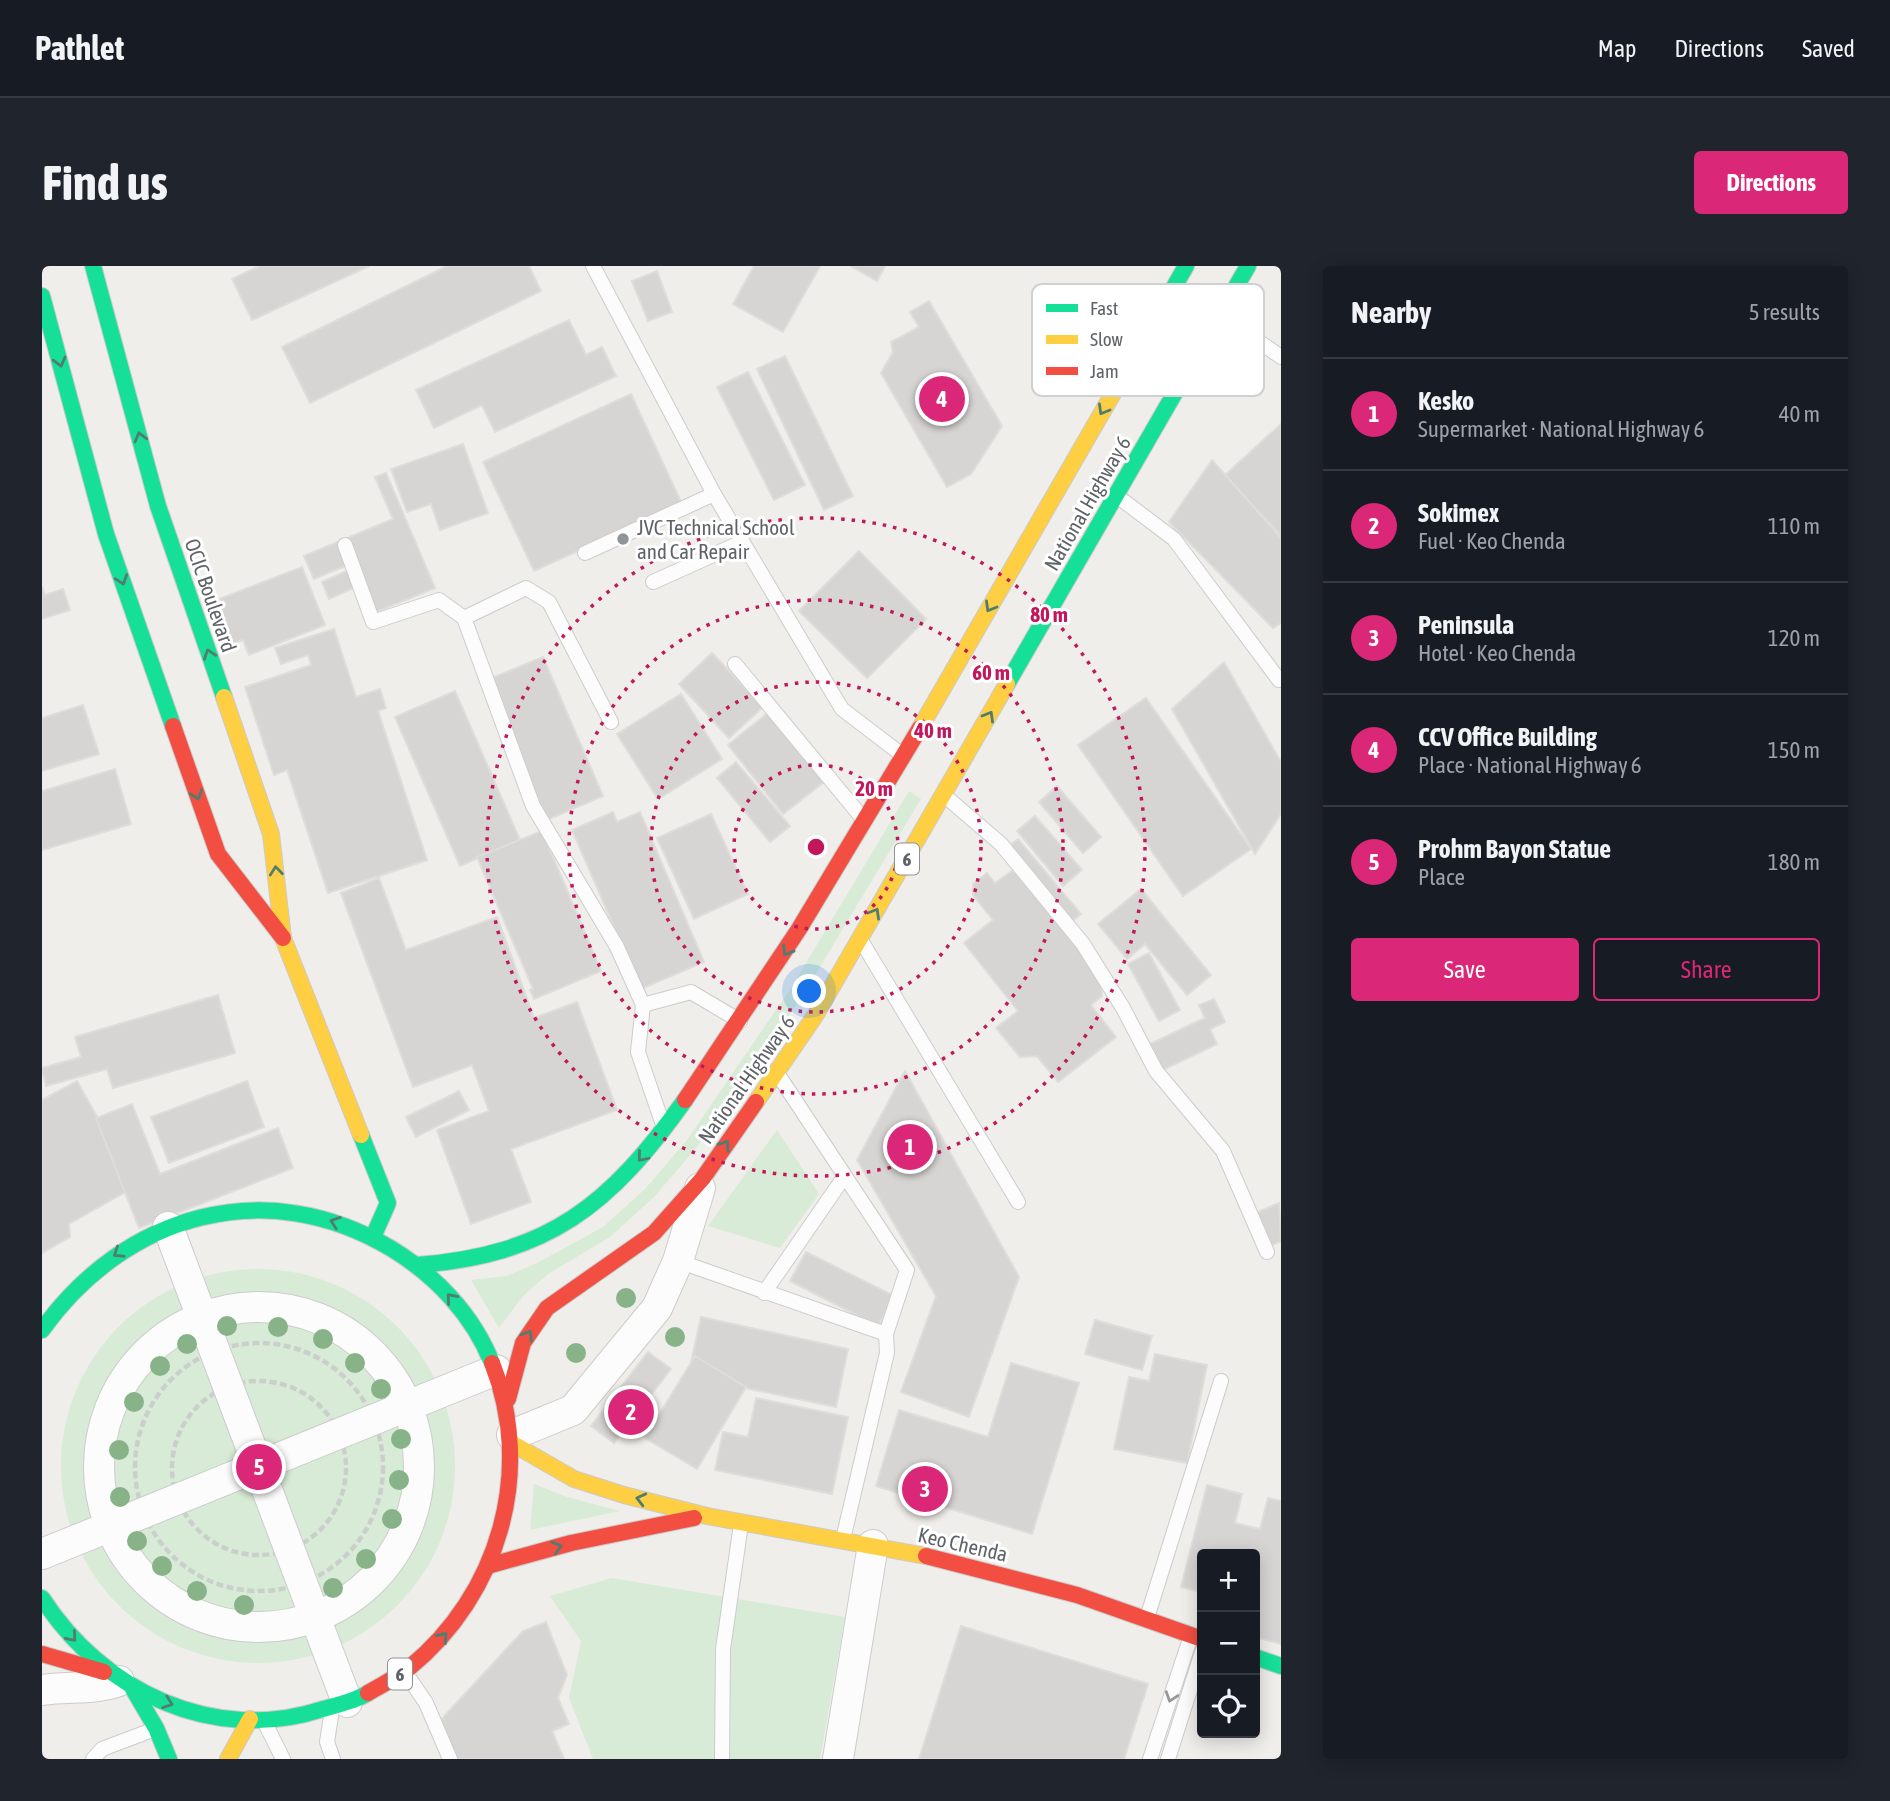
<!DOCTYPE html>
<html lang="en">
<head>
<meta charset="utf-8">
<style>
  :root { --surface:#171b24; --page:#20242c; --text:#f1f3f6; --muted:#9ea1a6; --line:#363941; --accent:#db2777 }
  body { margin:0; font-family:"Asap Condensed",sans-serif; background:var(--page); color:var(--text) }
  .controls { position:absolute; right:21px; bottom:21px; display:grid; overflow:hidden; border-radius:7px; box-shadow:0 4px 18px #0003 }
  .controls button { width:63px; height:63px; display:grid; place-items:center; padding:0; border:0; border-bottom:2px solid var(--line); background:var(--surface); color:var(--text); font:35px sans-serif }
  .you { position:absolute; left:768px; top:726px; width:24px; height:24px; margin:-18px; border:5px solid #fff; border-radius:50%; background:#1a73e8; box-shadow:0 0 0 10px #1a73e833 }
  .badge { display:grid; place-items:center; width:46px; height:46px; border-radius:50%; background:var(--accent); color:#fff; font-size:23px; font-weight:700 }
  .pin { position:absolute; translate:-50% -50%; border:4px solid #fff; box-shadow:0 2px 7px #0006 }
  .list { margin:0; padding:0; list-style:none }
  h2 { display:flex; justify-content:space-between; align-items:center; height:91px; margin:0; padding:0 28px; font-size:30px }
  h2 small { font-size:23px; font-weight:400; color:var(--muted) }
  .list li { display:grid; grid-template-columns:46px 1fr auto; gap:21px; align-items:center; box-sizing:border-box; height:112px; padding:0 28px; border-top:2px solid var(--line) }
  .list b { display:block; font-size:26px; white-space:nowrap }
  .list p { margin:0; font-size:23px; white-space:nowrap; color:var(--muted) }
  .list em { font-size:23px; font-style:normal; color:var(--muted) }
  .actions { display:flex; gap:14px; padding:21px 28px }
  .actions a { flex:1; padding:16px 0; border:2px solid var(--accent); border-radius:7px; text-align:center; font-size:24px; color:var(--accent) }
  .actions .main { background:var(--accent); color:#fff }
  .icon { flex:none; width:38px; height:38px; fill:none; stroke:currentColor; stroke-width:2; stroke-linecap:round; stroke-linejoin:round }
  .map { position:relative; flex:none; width:1239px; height:1493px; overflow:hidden; border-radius:7px }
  header { display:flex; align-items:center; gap:42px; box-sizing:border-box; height:98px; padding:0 35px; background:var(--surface); border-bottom:2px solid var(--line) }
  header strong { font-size:33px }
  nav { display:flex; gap:38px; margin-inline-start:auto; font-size:24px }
  .intro { display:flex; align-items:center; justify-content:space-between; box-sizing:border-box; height:168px; padding:0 42px }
  h1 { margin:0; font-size:49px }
  .button { padding:18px 32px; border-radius:7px; background:var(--accent); color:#fff; font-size:24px; font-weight:700 }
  main { display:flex; gap:42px; padding:0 42px }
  aside { flex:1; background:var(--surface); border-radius:7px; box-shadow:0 4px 18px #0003 }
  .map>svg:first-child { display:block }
  .green { fill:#d8ebd6 }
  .building { fill:#d6d5d3; stroke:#deddd9; stroke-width:2 }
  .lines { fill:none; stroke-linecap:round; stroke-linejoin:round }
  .lane-casing { stroke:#cbcccc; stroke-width:16 }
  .street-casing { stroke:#cbcccc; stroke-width:32 }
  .fast-casing { stroke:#cacacb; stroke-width:18 }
  .slow-casing { stroke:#cacacb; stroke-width:18 }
  .jam-casing { stroke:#cacacb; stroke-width:18 }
  .path { stroke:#cacfcc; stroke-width:4.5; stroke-dasharray:7 3.5; stroke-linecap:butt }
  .lane { stroke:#fdfcfc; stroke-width:14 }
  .street { stroke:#fdfcfc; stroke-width:30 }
  .fast { stroke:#16e098; stroke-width:16 }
  .slow { stroke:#ffcf43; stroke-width:16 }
  .jam { stroke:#f24e42; stroke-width:16 }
  .tree { fill:#88b388 }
  .oneway { stroke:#507c72 }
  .oneway2 { stroke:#96999c }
  .ring { fill:none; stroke:#c2185b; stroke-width:3.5; stroke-dasharray:3.5 7 }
  .poi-dot { fill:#919496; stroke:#fff; stroke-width:2.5 }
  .labels { text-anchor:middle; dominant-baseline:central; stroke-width:6; stroke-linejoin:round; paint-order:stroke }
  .shield { fill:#fff; stroke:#8f9295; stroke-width:2 }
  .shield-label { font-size:19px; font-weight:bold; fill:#5f6368 }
  .street-label { font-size:21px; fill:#5f6368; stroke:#fff }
  .poi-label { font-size:21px; fill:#5f6368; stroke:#fff; text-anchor:start }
  .key { fill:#fff; stroke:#cfd0d2; stroke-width:2 }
  .key-label { font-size:19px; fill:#5f6368 }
  .centre { fill:#c2185b; stroke:#fff; stroke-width:3.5 }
  .ring-label { font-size:21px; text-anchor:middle; font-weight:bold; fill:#c2185b; stroke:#fff; stroke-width:6; stroke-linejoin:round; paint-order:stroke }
</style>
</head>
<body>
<header>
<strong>Pathlet</strong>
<nav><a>Map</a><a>Directions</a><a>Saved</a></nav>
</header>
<div class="intro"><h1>Find us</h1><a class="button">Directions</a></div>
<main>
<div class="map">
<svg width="1239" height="1493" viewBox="0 0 1239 1493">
  <rect width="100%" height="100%" fill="#efeeea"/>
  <g class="green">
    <path d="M867 525 879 533 761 729 654 882 613 930 568 971 506 1008 481 1030 457 1062 429 1014 465 1010 495 997 561 961 604 922 645 874 749 722Z"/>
    <path d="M735 864 777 928 738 982 666 960Z"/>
    <circle cx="216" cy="1200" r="197"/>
    <path d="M492 1218 525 1231 578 1245 488 1264Z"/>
    <path d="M570 1312 803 1351 778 1493H551L527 1432 539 1375 508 1330Z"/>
  </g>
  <g class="building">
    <path d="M218 0H327L210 54 190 13Z"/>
    <path d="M405 0H487L499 25 268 137 240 81Z"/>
    <path d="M712 0H778L741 66 691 38Z"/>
    <path d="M809 0H843L835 15Z"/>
    <path d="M615 5 630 46 606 55 590 15Z"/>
    <path d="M887 35 960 160 929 208 905 221 839 107 851 86 849 76 877 61 868 46Z"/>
    <path d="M527 54 544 89 560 81 574 110 453 166 440 139 392 162 374 124Z"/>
    <path d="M743 90 811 230 782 244 715 103Z"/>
    <path d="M706 106 763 219 732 234 675 121Z"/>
    <path d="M589 128 640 238 492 305 441 196Z"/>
    <path d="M1239 158V270L1183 209Z"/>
    <path d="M421 178 446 247 398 264 389 238 365 246 349 203Z"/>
    <path d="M1170 194 1239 272V357L1231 362 1127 256Z"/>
    <path d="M344 207 393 322 334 346 313 296 272 313 262 290 351 253 333 211Z"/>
    <path d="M817 285 884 353 825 412 757 345Z"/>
    <path d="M260 301 283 359 207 389 201 374 189 378 172 335Z"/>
    <path d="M309 303 316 320 287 333 280 316Z"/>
    <path d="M0 321 3 329 21 323 28 344 0 353Z"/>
    <path d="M292 363 314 431 338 423 344 442 336 445 385 594 286 627 245 504 232 509 203 421 269 399 266 389 239 398 233 382Z"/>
    <path d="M670 387 721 441 687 472 637 418Z"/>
    <path d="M501 391 561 530 505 554 445 414Z"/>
    <path d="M1182 396 1239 496V548L1213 588 1130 443Z"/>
    <path d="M413 425 478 574 418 600 353 451Z"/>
    <path d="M639 428 680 493 616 533 575 468Z"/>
    <path d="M1104 432 1209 583 1141 630 1036 479Z"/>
    <path d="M41 439 57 488 0 505V452Z"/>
    <path d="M727 446 782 516 741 548 686 479Z"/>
    <path d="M694 496 748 560 728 576 675 512Z"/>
    <path d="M73 503 89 558 0 584V525Z"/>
    <path d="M1015 520 1059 571 1041 587 997 536Z"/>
    <path d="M571 546 575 556 598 546 662 696 599 723 530 564Z"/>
    <path d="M669 548 706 628 652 653 615 572Z"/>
    <path d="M993 550 1040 604 1021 620 975 565Z"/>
    <path d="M500 565 559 705 492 733 488 724 491 723 435 591Z"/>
    <path d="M976 573 1039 648 1028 657 965 582Z"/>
    <path d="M971 604 1059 710 1060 730 1049 739 1074 771 1016 816 995 790 978 791 954 762 976 745 922 677 951 654 931 629V618L945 607 953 617Z"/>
    <path d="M337 612 364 684 455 651 492 752 535 736 575 844 469 883 489 936 429 958 395 864 447 845 430 799 371 821 299 627Z"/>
    <path d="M1099 623 1169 709 1145 729 1103 678 1085 693 1056 658Z"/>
    <path d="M1107 687 1138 744 1117 755 1086 698Z"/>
    <path d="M176 729 193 787 71 822 65 803 4 820 0 802 39 791 33 771Z"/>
    <path d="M1172 733 1183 756 1168 763 1175 778 1121 804 1108 778 1163 752 1157 739Z"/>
    <path d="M863 805 977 1011 927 1151 859 1126 894 1030 815 894Z"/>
    <path d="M35 815 94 920 27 958 28 971 0 987V834Z"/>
    <path d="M205 815 222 861 127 897 109 851Z"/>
    <path d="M417 825 427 844 374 871 364 851Z"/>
    <path d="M90 838 118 908 236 862 251 902 97 962 54 852Z"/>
    <path d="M1237 937 1239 975 1226 981 1211 948Z"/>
    <path d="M764 986 852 1030 836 1060 748 1015Z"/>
    <path d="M659 1051 806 1083 794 1141 646 1110Z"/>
    <path d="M1053 1054 1110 1070 1100 1104 1043 1088Z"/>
    <path d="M606 1086 629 1103 572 1177 549 1160Z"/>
    <path d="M1113 1088 1165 1099 1145 1197 1072 1183 1087 1111 1107 1115Z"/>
    <path d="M653 1090 704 1121 655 1203 603 1172Z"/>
    <path d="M969 1097 1037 1117 990 1268 834 1220 857 1144 946 1171Z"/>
    <path d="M714 1132 806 1151 790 1228 673 1204 681 1166 706 1171Z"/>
    <path d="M1165 1219 1200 1228 1193 1257 1218 1263 1226 1232 1239 1235V1378L1213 1371V1288H1160V1326L1139 1321Z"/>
    <path d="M504 1356 525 1409 516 1432 527 1458 510 1465 522 1493H412L396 1457 481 1365Z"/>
    <path d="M919 1360 1106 1418 1082 1493H877Z"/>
  </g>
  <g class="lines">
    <g class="lane-casing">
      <g id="lane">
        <path d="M551 0 672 228 800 443 859 488"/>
        <path d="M1179 49 1239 91"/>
        <path d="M1075 230 1132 273 1237 414"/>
        <path d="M303 279 331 356 397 334 422 352 491 540 575 681 601 739"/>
        <path d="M543 287 672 228"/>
        <path d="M611 316 700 276"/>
        <path d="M422 352 484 322 507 336 569 456"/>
        <path d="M693 398 822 554"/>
        <path d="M903 530 959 578 1041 678 1081 742 1114 805 1181 885 1225 986"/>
        <path d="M820 676 976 936"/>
        <path d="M737 810 865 1004 844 1068 845 1087 801 1273"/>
        <path d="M620 856 596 786 601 739 649 726 698 755"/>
        <path d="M636 995 844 1068"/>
        <path d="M722 1027 802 911"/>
        <path d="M1105 1352 1179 1115"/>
        <path d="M363 1406 384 1437 408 1493"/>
        <path d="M290 1444 285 1476 291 1493"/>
        <path d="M223 1457 241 1493"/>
        <path d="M51 1493 60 1483 113 1463"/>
        <path d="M680 1493 681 1383 699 1258"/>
        <path d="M1108 1493 1149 1370"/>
        <path d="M1126 1493 1160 1386"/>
      </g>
    </g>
    <g class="street-casing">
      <g id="street">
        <path d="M126 961 305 1436"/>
        <circle cx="217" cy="1201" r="160"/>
        <path d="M470 1169 531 1144 615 1042 636 995 658 922"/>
        <path d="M0 1288 454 1104"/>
        <path d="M0 1424C26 1420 53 1424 77 1415"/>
        <path d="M796 1493 831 1279"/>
      </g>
    </g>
    <g class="fast-casing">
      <g id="fast">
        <path d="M51 0 116 240 182 431"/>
        <path d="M0 30 64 268 131 460"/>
        <path d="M1084 105 1144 0"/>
        <path d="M965 418 1206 0"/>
        <path d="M319 869 346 937 331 971"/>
        <path d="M375 999C507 989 568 939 643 834"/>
        <path d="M0 1064C83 948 224 907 350 983 394 1010 431 1049 450 1097"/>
        <path d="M0 1332C60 1425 171 1479 281 1443 296 1439 313 1435 326 1427"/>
        <path d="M1213 1391 1239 1400"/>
        <path d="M91 1423 114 1462 127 1493"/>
      </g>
    </g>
    <g class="slow-casing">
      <g id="slow">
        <path d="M182 431 229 568 241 672 319 869"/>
        <path d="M878 462 1084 105"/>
        <path d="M714 836 773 750 965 418"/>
        <path d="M471 1178 532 1213 582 1229 665 1250 884 1290"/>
        <path d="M186 1493 208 1453"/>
      </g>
    </g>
    <g class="jam-casing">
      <g id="jam">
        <path d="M131 460 176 588 241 672"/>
        <path d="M643 834 757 663 878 462"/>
        <path d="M466 1133 481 1077 505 1042 612 967 661 912 714 836"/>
        <path d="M884 1290 1035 1329 1160 1373"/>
        <path d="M449 1299 529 1277 652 1252"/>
        <path d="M0 1388 62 1406"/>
        <path d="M326 1427C340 1419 355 1411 367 1402 457 1329 493 1205 450 1097"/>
      </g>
    </g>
    <g class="path">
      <circle cx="217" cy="1201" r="124"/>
      <circle cx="217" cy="1202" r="87"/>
    </g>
    <use href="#lane" class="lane"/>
    <use href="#street" class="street"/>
    <use href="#fast" class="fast"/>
    <use href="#slow" class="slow"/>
    <use href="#jam" class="jam"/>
  </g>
  <g class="tree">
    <circle cx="584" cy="1032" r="10"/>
    <circle cx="185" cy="1060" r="10"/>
    <circle cx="236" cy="1061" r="10"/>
    <circle cx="633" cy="1071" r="10"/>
    <circle cx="281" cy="1073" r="10"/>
    <circle cx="145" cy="1078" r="10"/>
    <circle cx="534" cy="1087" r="10"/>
    <circle cx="313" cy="1097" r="10"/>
    <circle cx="118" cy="1100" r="10"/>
    <circle cx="339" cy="1123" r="10"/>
    <circle cx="92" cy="1136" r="10"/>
    <circle cx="359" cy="1173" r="10"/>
    <circle cx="77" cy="1184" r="10"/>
    <circle cx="357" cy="1214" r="10"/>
    <circle cx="78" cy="1231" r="10"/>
    <circle cx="350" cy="1253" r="10"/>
    <circle cx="95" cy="1275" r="10"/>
    <circle cx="324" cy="1293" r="10"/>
    <circle cx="120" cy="1300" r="10"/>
    <circle cx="291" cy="1322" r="10"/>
    <circle cx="155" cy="1325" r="10"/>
    <circle cx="202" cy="1339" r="10"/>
  </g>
  <defs><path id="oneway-chevron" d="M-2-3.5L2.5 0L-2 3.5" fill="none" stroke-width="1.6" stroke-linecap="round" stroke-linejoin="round" transform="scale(1.75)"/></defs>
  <g class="oneway">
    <use href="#oneway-chevron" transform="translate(18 96) rotate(75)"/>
    <use href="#oneway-chevron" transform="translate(1061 144) rotate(120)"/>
    <use href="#oneway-chevron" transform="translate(98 171) rotate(-105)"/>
    <use href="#oneway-chevron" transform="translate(80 314) rotate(71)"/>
    <use href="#oneway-chevron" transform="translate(948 341) rotate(120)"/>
    <use href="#oneway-chevron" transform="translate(167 388) rotate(-109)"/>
    <use href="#oneway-chevron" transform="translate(947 450) rotate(-60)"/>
    <use href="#oneway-chevron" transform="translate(155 529) rotate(71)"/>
    <use href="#oneway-chevron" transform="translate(234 605) rotate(-96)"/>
    <use href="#oneway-chevron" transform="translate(833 647) rotate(-60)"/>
    <use href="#oneway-chevron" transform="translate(745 685) rotate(121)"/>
    <use href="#oneway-chevron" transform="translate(683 879) rotate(-55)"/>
    <use href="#oneway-chevron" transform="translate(600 891) rotate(130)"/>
    <use href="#oneway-chevron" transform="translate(293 956) rotate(-161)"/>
    <use href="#oneway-chevron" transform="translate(76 987) rotate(147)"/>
    <use href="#oneway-chevron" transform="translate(409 1032) rotate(-131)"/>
    <use href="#oneway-chevron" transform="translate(486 1069) rotate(-58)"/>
    <use href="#oneway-chevron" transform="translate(599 1233) rotate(-166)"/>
    <use href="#oneway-chevron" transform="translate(515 1281) rotate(-16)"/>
    <use href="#oneway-chevron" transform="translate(30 1371) rotate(49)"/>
    <use href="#oneway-chevron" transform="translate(401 1371) rotate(-48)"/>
    <use href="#oneway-chevron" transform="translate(126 1437) rotate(20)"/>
  </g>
  <use class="oneway2" href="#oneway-chevron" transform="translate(1129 1431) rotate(108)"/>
  <g class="ring">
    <circle cx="774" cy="581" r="82"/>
    <circle cx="774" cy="581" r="165"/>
    <circle cx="774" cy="581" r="247"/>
    <circle cx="774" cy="581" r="329"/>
  </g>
  <circle class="poi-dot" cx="581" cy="273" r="7"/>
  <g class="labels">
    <g class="shield">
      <rect x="853" y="577.5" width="24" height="31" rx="5"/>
      <rect x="346" y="1392.5" width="24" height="31" rx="5"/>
    </g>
    <g class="shield-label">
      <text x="865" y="593">6</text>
      <text x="358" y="1408">6</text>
    </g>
    <g class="street-label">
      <text transform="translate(1045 237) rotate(-60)">National Highway 6</text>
      <text transform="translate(169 329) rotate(71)">OCIC Boulevard</text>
      <text transform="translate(704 813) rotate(-55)">National Highway 6</text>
      <text transform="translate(921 1278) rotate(13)">Keo Chenda</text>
    </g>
    <g class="poi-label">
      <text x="595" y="261">JVC Technical School<tspan x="595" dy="24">and Car Repair</tspan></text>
    </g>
  </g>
  <rect x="990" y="18" width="232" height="112" rx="10" class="key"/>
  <rect x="1004" y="38" width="32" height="8" fill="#16e098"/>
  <rect x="1004" y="69" width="32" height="9" fill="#ffcf43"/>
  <rect x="1004" y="101" width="32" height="8" fill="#f24e42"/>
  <g class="key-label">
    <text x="1048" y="49">Fast</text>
    <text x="1048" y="80">Slow</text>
    <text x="1048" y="112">Jam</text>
  </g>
  <circle cx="774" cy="581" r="10" class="centre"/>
  <g class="ring-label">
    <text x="1007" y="356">80 m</text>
    <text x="949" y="414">60 m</text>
    <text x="891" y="472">40 m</text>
    <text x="832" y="530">20 m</text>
  </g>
</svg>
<div class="controls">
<button>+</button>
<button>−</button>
<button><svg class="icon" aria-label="locate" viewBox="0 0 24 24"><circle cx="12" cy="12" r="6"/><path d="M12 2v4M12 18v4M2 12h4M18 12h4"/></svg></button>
</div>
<div class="you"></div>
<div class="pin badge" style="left:868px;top:881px">1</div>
<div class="pin badge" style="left:589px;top:1146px">2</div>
<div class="pin badge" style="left:883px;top:1223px">3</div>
<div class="pin badge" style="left:900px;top:133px">4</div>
<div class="pin badge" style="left:217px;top:1201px">5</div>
</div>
<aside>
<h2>Nearby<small>5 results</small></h2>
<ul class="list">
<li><span class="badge">1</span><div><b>Kesko</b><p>Supermarket · National Highway 6</p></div><em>40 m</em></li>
<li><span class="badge">2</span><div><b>Sokimex</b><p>Fuel · Keo Chenda</p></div><em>110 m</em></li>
<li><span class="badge">3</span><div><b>Peninsula</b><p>Hotel · Keo Chenda</p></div><em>120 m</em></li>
<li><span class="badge">4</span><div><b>CCV Office Building</b><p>Place · National Highway 6</p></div><em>150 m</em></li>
<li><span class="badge">5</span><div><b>Prohm Bayon Statue</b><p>Place</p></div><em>180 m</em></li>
</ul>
<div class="actions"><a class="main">Save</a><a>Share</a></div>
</aside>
</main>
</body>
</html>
